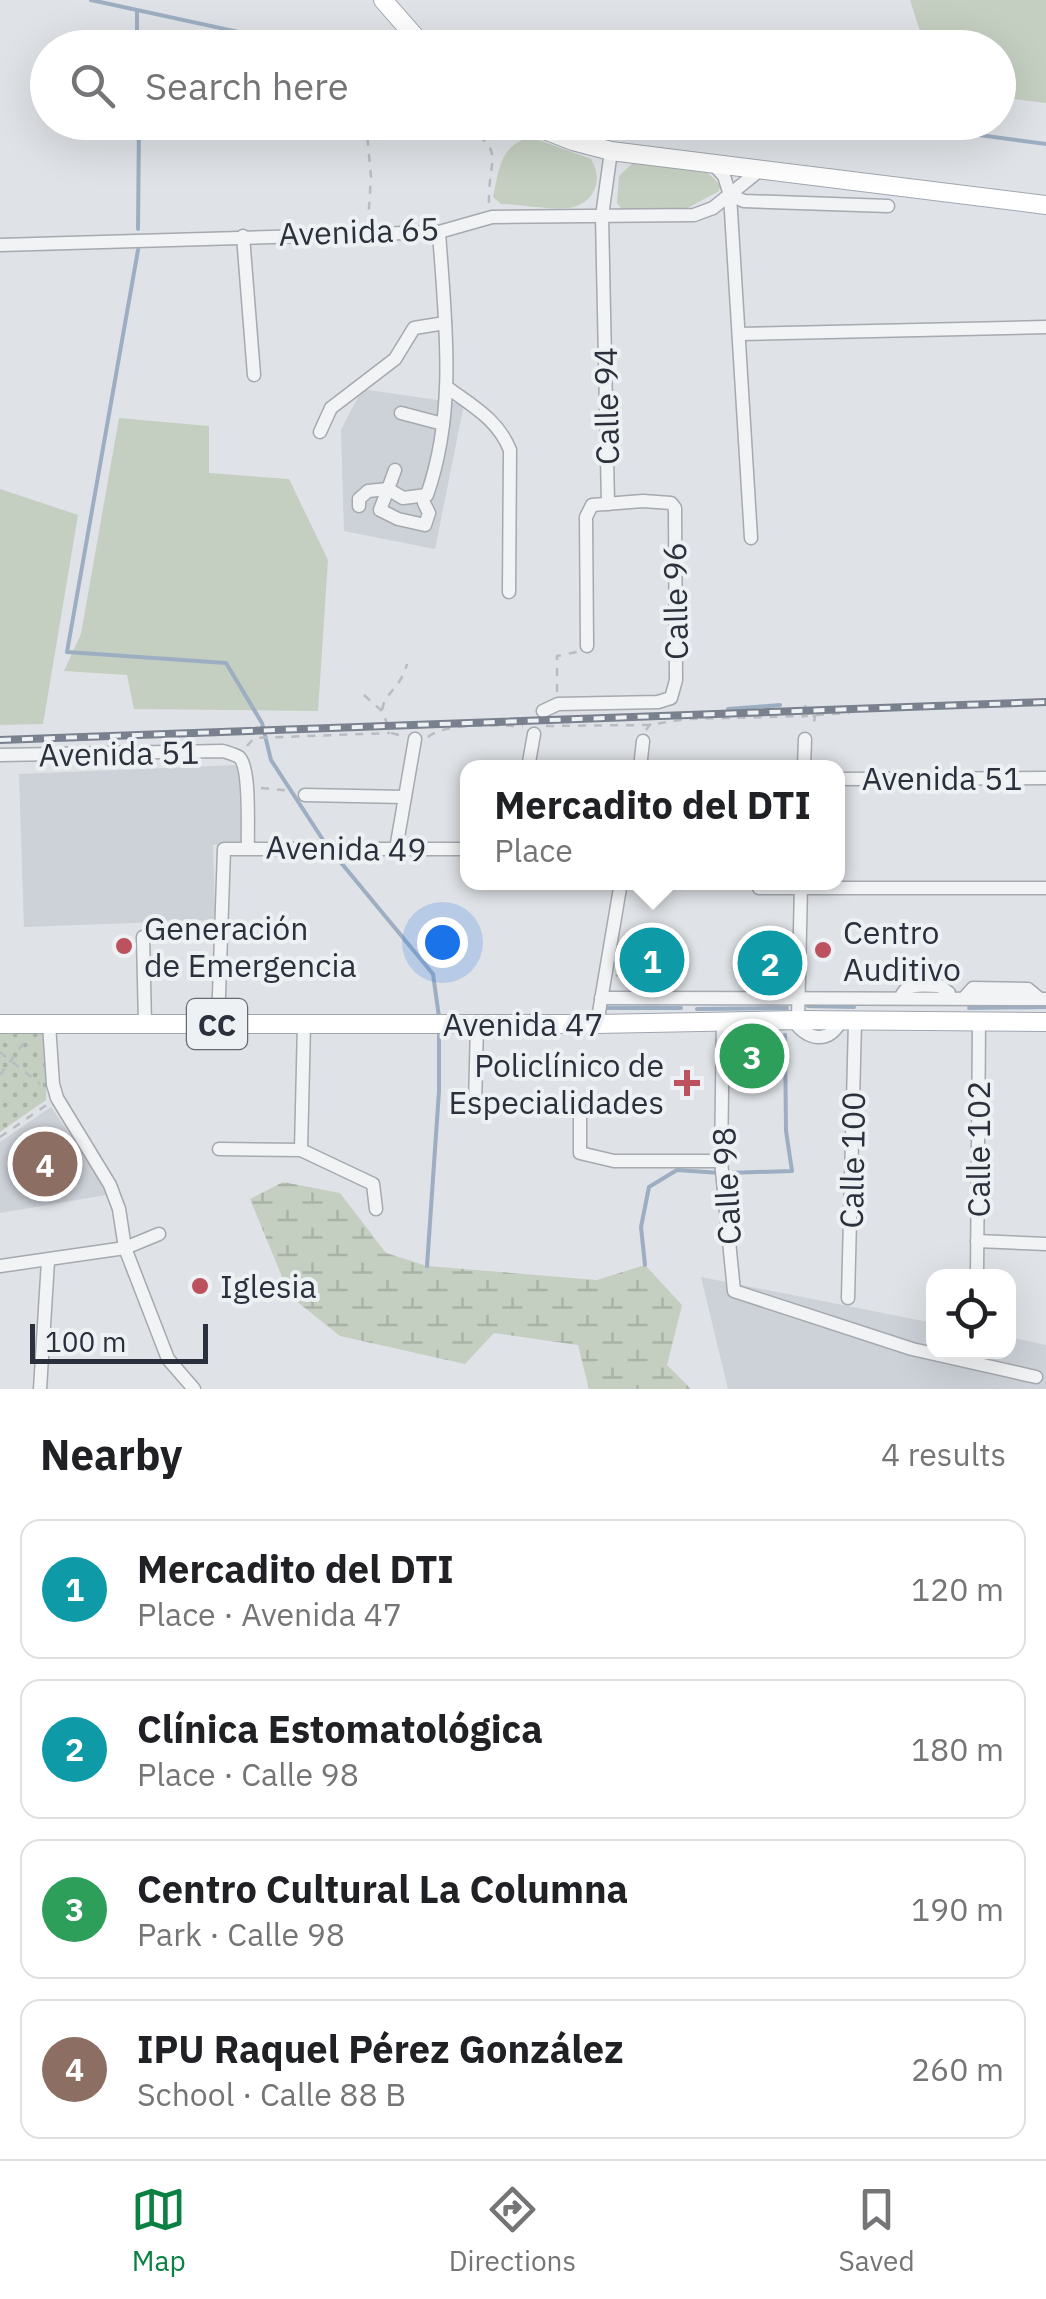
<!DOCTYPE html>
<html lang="en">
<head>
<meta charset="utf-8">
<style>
  :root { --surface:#fff; --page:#f6f6f6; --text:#202124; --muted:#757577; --line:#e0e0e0; --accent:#0b8043 }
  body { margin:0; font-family:"IBM Plex Sans",sans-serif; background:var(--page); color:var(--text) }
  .controls { position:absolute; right:30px; bottom:30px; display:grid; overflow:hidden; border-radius:20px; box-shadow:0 10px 40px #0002 }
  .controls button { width:90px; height:90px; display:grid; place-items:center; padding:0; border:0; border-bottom:2px solid var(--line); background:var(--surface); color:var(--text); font:50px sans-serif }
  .scale { position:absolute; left:30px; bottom:25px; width:178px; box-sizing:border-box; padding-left:10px; border:5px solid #2a303c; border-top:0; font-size:28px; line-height:35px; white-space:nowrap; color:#2a303c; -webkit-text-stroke:8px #eef1f4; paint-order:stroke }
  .you { position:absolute; left:442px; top:942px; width:35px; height:35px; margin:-25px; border:8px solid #fff; border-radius:50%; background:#1a73e8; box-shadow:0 0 0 15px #1a73e833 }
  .badge { display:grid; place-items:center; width:65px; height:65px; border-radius:50%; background:var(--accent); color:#fff; font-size:32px; font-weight:700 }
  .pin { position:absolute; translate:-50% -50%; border:5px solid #fff; box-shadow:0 2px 10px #0006 }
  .popup { position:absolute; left:460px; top:760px; width:385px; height:130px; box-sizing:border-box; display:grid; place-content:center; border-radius:20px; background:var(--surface); filter:drop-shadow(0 2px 8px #0005); font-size:32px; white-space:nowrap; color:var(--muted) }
  .popup b { font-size:38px; color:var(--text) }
  .popup::after { content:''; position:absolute; left:50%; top:100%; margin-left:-20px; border:20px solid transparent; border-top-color:var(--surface) }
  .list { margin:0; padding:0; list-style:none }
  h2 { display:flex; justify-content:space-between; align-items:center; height:130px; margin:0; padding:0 40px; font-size:42px }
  h2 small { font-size:32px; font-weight:400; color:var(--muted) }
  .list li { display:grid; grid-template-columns:65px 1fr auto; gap:30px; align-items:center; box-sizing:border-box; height:140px; margin:0 20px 20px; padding:0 20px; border:2px solid var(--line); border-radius:20px }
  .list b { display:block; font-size:38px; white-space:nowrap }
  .list p { margin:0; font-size:32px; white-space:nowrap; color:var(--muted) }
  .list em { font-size:32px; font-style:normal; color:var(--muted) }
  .icon { flex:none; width:55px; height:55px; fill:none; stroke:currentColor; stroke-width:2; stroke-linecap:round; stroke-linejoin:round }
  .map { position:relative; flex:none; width:1046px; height:1389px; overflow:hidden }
  .search { position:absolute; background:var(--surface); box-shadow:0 10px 40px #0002; left:30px; right:30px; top:30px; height:110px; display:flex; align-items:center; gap:25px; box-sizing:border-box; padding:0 35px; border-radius:55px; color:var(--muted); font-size:38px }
  .sheet { height:770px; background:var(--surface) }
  nav { display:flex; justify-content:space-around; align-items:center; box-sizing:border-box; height:140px; border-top:2px solid var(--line); background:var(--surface); font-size:28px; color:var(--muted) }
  nav a { display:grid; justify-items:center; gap:5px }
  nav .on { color:var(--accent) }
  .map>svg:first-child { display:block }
  .built { fill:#cdd1d8 }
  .grass { fill:#c4cfc1 }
  .wetland { fill:url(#wetland-marsh) }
  .park { fill:url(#park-dots) }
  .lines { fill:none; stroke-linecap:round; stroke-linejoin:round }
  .stream { stroke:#9eaec2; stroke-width:4 }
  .minor-casing { stroke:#a5a9b0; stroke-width:15 }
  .major-casing { stroke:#a0a6b1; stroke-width:20 }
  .path { stroke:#b9bcc1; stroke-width:2.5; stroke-dasharray:8 8; stroke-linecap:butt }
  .minor { stroke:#f1f3f5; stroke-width:12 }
  .major { stroke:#fff; stroke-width:18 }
  .rail-casing { stroke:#7a818e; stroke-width:8 }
  .rail { stroke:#eef1f4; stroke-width:4; stroke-dasharray:11; stroke-linecap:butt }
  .poi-dot { fill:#bd525f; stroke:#eef1f4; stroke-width:4 }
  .labels { text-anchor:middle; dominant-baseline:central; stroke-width:8; stroke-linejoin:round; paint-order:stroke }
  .shield { fill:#eef1f4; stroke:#656a73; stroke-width:2.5 }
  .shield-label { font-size:30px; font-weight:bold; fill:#2a303c }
  .street-label { font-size:32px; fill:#2a303c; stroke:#eef1f4 }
  .poi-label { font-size:32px; fill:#2a303c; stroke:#eef1f4; text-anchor:start }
</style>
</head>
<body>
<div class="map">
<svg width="1046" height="1389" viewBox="0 0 1046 1389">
  <defs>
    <pattern id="wetland-marsh" width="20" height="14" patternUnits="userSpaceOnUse" patternTransform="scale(2.5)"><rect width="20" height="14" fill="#c4cfc1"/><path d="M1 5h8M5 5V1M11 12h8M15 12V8" fill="none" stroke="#a9b2a7"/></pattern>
    <pattern id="park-dots" width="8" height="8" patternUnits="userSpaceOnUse" patternTransform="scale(2.5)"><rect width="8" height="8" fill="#c4cfc1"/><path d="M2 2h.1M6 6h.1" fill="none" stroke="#a9b2a7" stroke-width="1.8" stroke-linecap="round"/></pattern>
  </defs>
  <rect width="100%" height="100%" fill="#dfe2e6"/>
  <g class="built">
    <path d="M362 389 464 404 435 549 344 531 341 430Z"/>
    <path d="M239 765 241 843 213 845 215 920 24 927 19 774Z"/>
    <path d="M51 1107 106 1187V1195L0 1213V1142Z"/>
    <path d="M701 1277 933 1323 934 1352H1008L1009 1337 1046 1345V1389H728Z"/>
  </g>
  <g class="grass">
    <path d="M910 0H1046V103L999 97 998 48 925 47Z"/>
    <path d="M530 137 591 159C604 180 594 205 568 208 546 210 522 204 501 204L493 197C499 169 500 146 530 137Z"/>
    <path d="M635 161C666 163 701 157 720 186L719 191 682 211H623L617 203 619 176Z"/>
    <path d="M119 418 209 426V473L289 479 328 560 318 711 134 709 127 675 64 671 81 634Z"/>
    <path d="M0 489 78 515 43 724 0 725Z"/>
  </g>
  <path class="wetland" d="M283 1182 340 1193 386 1253 427 1266 597 1280 645 1265 682 1305 667 1365 691 1389H589L578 1345 494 1333 465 1364 340 1336 290 1296 250 1199Z"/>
  <g class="park">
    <path d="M0 1031 47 1032 46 1100 0 1132Z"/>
    <rect x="726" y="1032" width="52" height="47"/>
  </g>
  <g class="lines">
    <g class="stream">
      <path d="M91 0 313 48"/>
      <path d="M137 12V48"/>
      <path d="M882 122 1046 144"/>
      <path d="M138 229 139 122"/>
      <path d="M138 250 67 652 226 663 262 723 271 760 327 846"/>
      <path d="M728 709 780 705"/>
      <path d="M333 853 433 974 439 1017"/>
      <path d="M808 1006 854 1007"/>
      <path d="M607 1008H681"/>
      <path d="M969 1008 1046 1007"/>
      <path d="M697 1009 787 1008"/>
      <path d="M726 1173 792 1171 786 1131 785 1035"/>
      <path d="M645 1265 641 1227 649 1187 677 1170 720 1173"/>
      <path d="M427 1266 439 1091V1032"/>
    </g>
    <g class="minor-casing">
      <g id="minor">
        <path d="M712 163 724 176 730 195 751 538"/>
        <path d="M730 195 744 201 888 206"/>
        <path d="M243 236 254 375"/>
        <path d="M0 245 439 232 492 217 694 215 713 208 760 170"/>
        <path d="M739 334 1046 327"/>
        <path d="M448 388C474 407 498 420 510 450L509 592"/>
        <path d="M401 413 443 424"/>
        <path d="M320 432 331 408 395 359 414 328 445 323"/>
        <path d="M395 470 388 489 403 498 427 495C457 409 445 321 439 232"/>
        <path d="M608 504 602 216 611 151"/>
        <path d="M359 506V499L368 491 388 489 380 510 398 519 425 525 429 513 424 503"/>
        <path d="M543 711 558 704 658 702 671 698 676 680 675 508 671 503 643 501 592 505 586 517 587 646"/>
        <path d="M0 755 223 751C226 752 236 755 239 757 251 767 247 830 248 847"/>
        <path d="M528 768 534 734"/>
        <path d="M640 768 643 741"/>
        <path d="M804 768 805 739"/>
        <path d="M837 779 1046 778"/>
        <path d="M305 795 405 797"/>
        <path d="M396 849 415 739"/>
        <path d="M759 888H1046"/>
        <path d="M143 937 145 1024"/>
        <path d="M601 998 1046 999"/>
        <path d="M901 998C905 981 925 986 940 986L949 993V998"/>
        <path d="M964 998 973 988 1028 989 1040 999"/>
        <path d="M723 1020 721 1161 734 1291 912 1349 1036 1377"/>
        <path d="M793 1020C807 1040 828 1045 841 1021"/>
        <path d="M798 1020 801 885"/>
        <path d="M49 1024 53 1084 57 1098 110 1185 119 1209 125 1248 168 1359 194 1389"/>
        <path d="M218 1024 224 849H467"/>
        <path d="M477 1024 475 1105 580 1109V1153L614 1161H721"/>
        <path d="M597 1024 621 882"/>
        <path d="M219 1149 301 1150 373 1184 376 1209"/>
        <path d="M301 1150 304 1024"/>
        <path d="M977 1241 1046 1244"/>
        <path d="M0 1266 125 1248 159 1234"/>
        <path d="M977 1276 979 1022"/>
        <path d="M848 1298 855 1022"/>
        <path d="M40 1389 48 1261"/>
      </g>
    </g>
    <g class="major-casing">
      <g id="major">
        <path d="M383 0 425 48"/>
        <path d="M524 122 573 141 611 151 1046 205"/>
        <path d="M0 1024H597L798 1020 1046 1022"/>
      </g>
    </g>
    <g class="path">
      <path d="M366 122 371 177 368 223"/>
      <path d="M450 122C512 148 487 154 489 206"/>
      <path d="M557 692V656L577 652"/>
      <path d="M364 695 382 711 391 733 403 736"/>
      <path d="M805 705 808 716H815L813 729"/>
      <path d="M382 710C385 692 401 688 407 664"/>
      <path d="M816 715 849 713"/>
      <path d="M546 726 648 725 686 719 808 716"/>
      <path d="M646 730 659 713"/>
      <path d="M428 737C446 722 499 726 523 726"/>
      <path d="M247 746 254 738 390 733"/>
      <path d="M261 788 293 791"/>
      <path d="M625 934 646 987"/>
      <path d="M621 947 647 954"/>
      <path d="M616 976 636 966"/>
      <path d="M0 1052 40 1084"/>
      <path d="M0 1075 26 1040"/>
      <path d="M0 1137 48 1104"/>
    </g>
    <use href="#minor" class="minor"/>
    <use href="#major" class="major"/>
    <g class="rail-casing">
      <path id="rail" d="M0 740 1046 702"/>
    </g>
    <use href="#rail" class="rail"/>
  </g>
  <g class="poi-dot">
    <circle cx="124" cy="946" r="10"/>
    <circle cx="823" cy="950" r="10"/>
    <path d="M682 1068h10v10h10v10h-10v10h-10v-10h-10v-10h10z"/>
    <circle cx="200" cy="1286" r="10"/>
  </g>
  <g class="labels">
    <rect class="shield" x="187" y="999" width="60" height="50" rx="8"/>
    <g class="shield-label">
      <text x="217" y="1024">CC</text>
    </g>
    <g class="street-label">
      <text transform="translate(359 231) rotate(-2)">Avenida 65</text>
      <text transform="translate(606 406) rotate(-91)">Calle 94</text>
      <text transform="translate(675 601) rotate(-91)">Calle 96</text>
      <text transform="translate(119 753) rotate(-1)">Avenida 51</text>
      <text x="942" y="778">Avenida 51</text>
      <text transform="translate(346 848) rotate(1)">Avenida 49</text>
      <text x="523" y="1024">Avenida 47</text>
      <text transform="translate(978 1149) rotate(-90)">Calle 102</text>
      <text transform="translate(852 1160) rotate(-89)">Calle 100</text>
      <text transform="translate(726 1186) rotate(-93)">Calle 98</text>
    </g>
    <g class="poi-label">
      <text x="144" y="928">Generación<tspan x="144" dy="37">de Emergencia</tspan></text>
      <text x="843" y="932">Centro<tspan x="843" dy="37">Auditivo</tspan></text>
      <text x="664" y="1065" text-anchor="end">Policlínico de<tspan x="664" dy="37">Especialidades</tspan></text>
      <text x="220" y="1286">Iglesia</text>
    </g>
  </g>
</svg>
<div class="controls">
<button><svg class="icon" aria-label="locate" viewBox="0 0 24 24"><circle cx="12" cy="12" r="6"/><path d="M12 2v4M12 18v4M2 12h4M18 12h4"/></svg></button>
</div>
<div class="scale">100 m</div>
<div class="you"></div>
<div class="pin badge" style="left:652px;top:960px;background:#0f9aa8">1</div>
<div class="popup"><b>Mercadito del DTI</b>Place</div>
<div class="pin badge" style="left:770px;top:963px;background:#0f9aa8">2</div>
<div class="pin badge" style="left:752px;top:1056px;background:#2e9e5b">3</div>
<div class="pin badge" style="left:45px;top:1164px;background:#8d6e63">4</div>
<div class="search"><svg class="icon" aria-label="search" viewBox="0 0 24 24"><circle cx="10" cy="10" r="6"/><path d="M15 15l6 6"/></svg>Search here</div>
</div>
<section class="sheet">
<h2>Nearby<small>4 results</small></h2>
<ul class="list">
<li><span class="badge" style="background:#0f9aa8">1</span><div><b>Mercadito del DTI</b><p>Place · Avenida 47</p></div><em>120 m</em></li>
<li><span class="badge" style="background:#0f9aa8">2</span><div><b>Clínica Estomatológica</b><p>Place · Calle 98</p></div><em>180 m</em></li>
<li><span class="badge" style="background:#2e9e5b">3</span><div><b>Centro Cultural La Columna</b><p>Park · Calle 98</p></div><em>190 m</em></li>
<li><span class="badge" style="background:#8d6e63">4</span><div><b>IPU Raquel Pérez González</b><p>School · Calle 88 B</p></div><em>260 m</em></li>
</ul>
</section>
<nav>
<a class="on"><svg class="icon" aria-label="map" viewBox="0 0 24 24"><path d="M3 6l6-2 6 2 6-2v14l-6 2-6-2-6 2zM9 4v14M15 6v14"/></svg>Map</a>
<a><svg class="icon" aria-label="directions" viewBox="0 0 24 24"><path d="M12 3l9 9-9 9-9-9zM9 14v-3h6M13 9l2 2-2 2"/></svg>Directions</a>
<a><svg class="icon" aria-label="saved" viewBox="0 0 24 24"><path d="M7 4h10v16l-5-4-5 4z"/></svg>Saved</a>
</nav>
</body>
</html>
